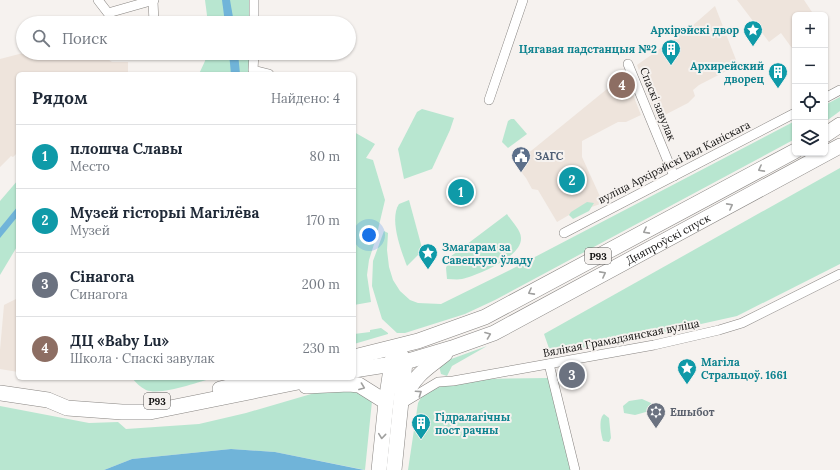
<!DOCTYPE html>
<html lang="ru">
<head>
<meta charset="utf-8">
<style>
  :root { --surface:#fff; --page:#f2f2f3; --text:#1f2937; --muted:#747a83; --line:#e0e1e3; --accent:#0f766e }
  body { margin:0; font-family:Lora,serif; background:var(--page); color:var(--text) }
  .controls { position:absolute; right:12px; top:12px; display:grid; overflow:hidden; border-radius:6px; box-shadow:0 1px 3px #0004 }
  .controls button { width:36px; height:36px; display:grid; place-items:center; padding:0; border:0; border-bottom:1px solid var(--line); background:var(--surface); color:var(--text); font:20px sans-serif }
  .you { position:absolute; left:369px; top:235px; width:14px; height:14px; margin:-10px; border:3px solid #fff; border-radius:50%; background:#1a73e8; box-shadow:0 0 0 6px #1a73e833 }
  .badge { display:grid; place-items:center; width:26px; height:26px; border-radius:50%; background:var(--accent); color:#fff; font-size:13px; font-weight:700 }
  .pin { position:absolute; translate:-50% -50%; border:2px solid #fff; box-shadow:0 1px 4px #0006 }
  .list { margin:0; padding:0; list-style:none }
  h2 { display:flex; justify-content:space-between; align-items:center; height:52px; margin:0; padding:0 16px; font-size:17px }
  h2 small { font-size:13px; font-weight:400; color:var(--muted) }
  .list li { display:grid; grid-template-columns:26px 1fr auto; gap:12px; align-items:center; box-sizing:border-box; height:64px; padding:0 16px; border-top:1px solid var(--line) }
  .list b { display:block; font-size:15px; white-space:nowrap }
  .list p { margin:0; font-size:13px; white-space:nowrap; color:var(--muted) }
  .list em { font-size:13px; font-style:normal; color:var(--muted) }
  .icon { flex:none; width:22px; height:22px; fill:none; stroke:currentColor; stroke-width:2; stroke-linecap:round; stroke-linejoin:round }
  .map { position:relative; flex:none; width:840px; height:470px; overflow:hidden }
  .search { position:absolute; background:var(--surface); box-shadow:0 1px 3px #0004; left:16px; top:16px; width:340px; height:44px; display:flex; align-items:center; gap:10px; box-sizing:border-box; padding:0 14px; border-radius:22px; color:var(--muted); font-size:15px }
  .panel { position:absolute; background:var(--surface); box-shadow:0 1px 3px #0004; left:16px; top:72px; width:340px; height:308px; border-radius:6px }
  .map>svg:first-child { display:block }
  .built { fill:#eee4dc }
  .green { fill:#b8e6d0 }
  .water { fill:#70b4d9 }
  .lines { fill:none; stroke-linecap:round; stroke-linejoin:round }
  .street-casing { stroke:#888582; stroke-width:10 }
  .primary-casing { stroke:#888582; stroke-width:16 }
  .street { stroke:#fff; stroke-width:9 }
  .primary { stroke:#fff; stroke-width:15 }
  .oneway { stroke:#a0a09f }
  .labels { text-anchor:middle; dominant-baseline:central; stroke-width:4; stroke-linejoin:round; paint-order:stroke }
  .shield { fill:#f6f2ef; stroke:#565453; stroke-width:1 }
  .shield-label { font-size:10px; font-weight:bold; fill:#121110 }
  .culture-label { font-size:11px; font-weight:bold; fill:#0d838f; stroke:#f6f2ef; text-anchor:end }
  .street-label { font-size:11px; fill:#121110; stroke:#f6f2ef }
  .service-label { font-size:11px; font-weight:bold; fill:#4e5e75; stroke:#f6f2ef; text-anchor:start }
  .worship-label { font-size:11px; font-weight:bold; fill:#5b616d; stroke:#f6f2ef; text-anchor:start }
</style>
</head>
<body>
<div class="map">
<svg width="840" height="470" viewBox="0 0 840 470">
  <rect width="100%" height="100%" fill="#f6f2ef"/>
  <g class="built">
    <path d="M737 0H804L814 15H795L794 51 781 33 769 42Z"/>
    <path d="M715 6 738 65 699 85 693 90 695 96 688 103 657 119 637 65 691 27Z"/>
    <path d="M23 53H99L112 62H128V74H18V152L13 157 11 156 0 167V59Z"/>
    <path d="M623 76 626 77 641 115 626 122H618L582 141V157L603 203 569 215 557 222 538 190 532 189 526 178 515 164Z"/>
    <path d="M18 298V372L0 369V350L4 305Z"/>
  </g>
  <g class="green">
    <path d="M205 0H252L251 23H208Z"/>
    <path d="M206 53H250L249 74H199L205 61Z"/>
    <path d="M840 97V111L825 122V105Z"/>
    <path d="M422 109 454 118 450 130 432 169 404 179 398 149 417 112Z"/>
    <path d="M511 119H514L527 134 508 148 502 142 508 121Z"/>
    <path d="M795 121V139L495 300 465 314 405 333H397L382 319 372 286 373 261 384 231 388 233 387 250 389 267 393 280 400 291 410 300 418 303 441 304 510 270Z"/>
    <path d="M354 132 375 144 366 158 373 160 385 200 376 238 369 260 367 275 371 302 354 305Z"/>
    <path d="M840 168V264L737 316 656 334 551 354 544 334Z"/>
    <path d="M18 180V245L0 275V201Z"/>
    <path d="M409 200 422 248 419 254 407 266C401 251 389 219 399 204Z"/>
    <path d="M587 202 594 203 589 211 573 219 569 215 571 212Z"/>
    <path d="M507 214C511 221 521 230 521 238 522 257 478 275 462 279 457 280 452 279 447 279L446 268 450 257Z"/>
    <path d="M381 328 388 333V334L354 344V334L370 332V330Z"/>
    <path d="M487 346 452 366 447 376 441 374 439 366 443 362Z"/>
    <path d="M132 378H213C198 382 161 396 146 390 140 387 136 383 132 378Z"/>
    <path d="M548 378 572 470H408L418 403 422 396 434 387 481 379Z"/>
    <path d="M351 385 372 401 365 470 275 452 231 449 132 459 104 470H0V406L89 423 118 422 126 429 199 424 246 413 335 387Z"/>
    <path d="M642 399 651 403 653 410 635 415 624 413 623 406 629 401Z"/>
    <path d="M604 414 609 418 611 438 609 442 603 441C601 434 598 419 604 414Z"/>
  </g>
  <g class="water">
    <path d="M222 0H230L234 23H225Z"/>
    <path d="M229 53H238L240 74H231Z"/>
    <path d="M18 206V216L0 238V228Z"/>
    <path d="M231 449 275 452 364 470H104L132 459Z"/>
  </g>
  <g class="lines">
    <g class="street-casing">
      <g id="street">
        <path d="M98 0 108 13 154 0"/>
        <path d="M153 1 154 23"/>
        <path d="M254 23V0"/>
        <path d="M254 53 253 70 269 74"/>
        <path d="M628 64 674 176"/>
        <path d="M825 98 840 90"/>
        <path d="M489 100 523 0"/>
        <path d="M564 233 795 113"/>
        <path d="M549 364 575 470"/>
        <path d="M403 403 438 382 453 381 654 345 719 330 742 323 840 274"/>
      </g>
    </g>
    <g class="primary-casing">
      <g id="primary">
        <path d="M825 135 840 125"/>
        <path d="M354 357 418 341 485 317 795 151"/>
        <path id="s1" d="M354 370 405 362 452 348 494 333 840 146"/>
        <path d="M306 386 349 384 359 385 386 402"/>
        <path d="M220 389 265 378"/>
        <path d="M0 393 48 400 67 408 122 412H150L318 378"/>
        <path d="M404 397C417 373 425 370 445 354"/>
        <path d="M379 470 386 402 393 356"/>
        <path d="M394 470 405 362 400 354"/>
      </g>
    </g>
    <use href="#street" class="street"/>
    <use href="#primary" class="primary"/>
  </g>
  <defs><path id="oneway-chevron" d="M-2-3.5L2.5 0L-2 3.5" fill="none" stroke-width="1.6" stroke-linecap="round" stroke-linejoin="round"/></defs>
  <g class="oneway">
    <use href="#oneway-chevron" transform="translate(761 169) rotate(152)"/>
    <use href="#oneway-chevron" transform="translate(730 206) rotate(-28)"/>
    <use href="#oneway-chevron" transform="translate(646 231) rotate(152)"/>
    <use href="#oneway-chevron" transform="translate(603 274) rotate(-28)"/>
    <use href="#oneway-chevron" transform="translate(531 292) rotate(152)"/>
    <use href="#oneway-chevron" transform="translate(488 335) rotate(-21)"/>
    <use href="#oneway-chevron" transform="translate(362 387) rotate(21)"/>
    <use href="#oneway-chevron" transform="translate(419 393) rotate(-34)"/>
    <use href="#oneway-chevron" transform="translate(382 436) rotate(96)"/>
  </g>
  <defs>
    <g id="sight-pin" transform="scale(1)"><path d="M0 17L-7.5 6A9.5 9.5 0 1 1 7.5 6Z" fill="#0f9aa8" stroke="#f6f2ef"/><path d="M0-6L1.8-2.2L6-1.7L2.9 1.2L3.7 5.4L0 3.3L-3.7 5.4L-2.9 1.2L-6-1.7L-1.8-2.2Z" fill="#fff"/></g>
    <g id="building-pin" transform="scale(1)"><path d="M0 17L-7.5 6A9.5 9.5 0 1 1 7.5 6Z" fill="#0f9aa8" stroke="#f6f2ef"/><path d="M-4-6H4V6H1V3H-1V6H-4ZM-2.5-4.3h1.7v1.8h-1.7ZM.8-4.3h1.7v1.8H.8ZM-2.5-1h1.7V.8h-1.7ZM.8-1h1.7V.8H.8Z" fill="#fff"/></g>
    <g id="civic-pin" transform="scale(1)"><path d="M0 17L-7.5 6A9.5 9.5 0 1 1 7.5 6Z" fill="#5c6f8a" stroke="#f6f2ef"/><path d="M-.6-6.5H3V-4.5H.6V-3L4-1V1h2V6H-6V1h2V-1L-.6-3ZM-1.2 2.5V6h2.4V2.5Z" fill="#fff"/></g>
    <g id="synagogue-pin" transform="scale(1)"><path d="M0 17L-7.5 6A9.5 9.5 0 1 1 7.5 6Z" fill="#6b7280" stroke="#f6f2ef"/><path d="M0-6.5L5.6 3.2H-5.6ZM0 6.5L5.6-3.2H-5.6Z" fill="#fff"/></g>
  </defs>
  <g fill-rule="evenodd">
    <use href="#sight-pin" x="753" y="30"/>
    <use href="#building-pin" x="671" y="49"/>
    <use href="#building-pin" x="778" y="72"/>
    <use href="#civic-pin" x="521" y="156"/>
    <use href="#sight-pin" x="428" y="253"/>
    <use href="#sight-pin" x="687" y="368"/>
    <use href="#synagogue-pin" x="656" y="412"/>
    <use href="#building-pin" x="421" y="423"/>
  </g>
  <g class="labels">
    <g class="shield">
      <rect x="585" y="248" width="26" height="16" rx="3"/>
      <rect x="144" y="393" width="26" height="16" rx="3"/>
    </g>
    <g class="shield-label">
      <text x="598" y="256">Р93</text>
      <text x="157" y="401">Р93</text>
    </g>
    <g class="culture-label">
      <text x="739" y="30">Архірэйскі двор</text>
      <text x="657" y="49">Цягавая падстанцыя №2</text>
      <text x="764" y="66">Архирейский<tspan x="764" dy="13">дворец</tspan></text>
      <text x="442" y="247" text-anchor="start">Змагарам за<tspan x="442" dy="13">Савецкую ўладу</tspan></text>
      <text x="701" y="362" text-anchor="start">Магіла<tspan x="701" dy="13">Стральцоў. 1661</tspan></text>
      <text x="435" y="417" text-anchor="start">Гідралагічны<tspan x="435" dy="13">пост рачны</tspan></text>
    </g>
    <g class="street-label">
      <text transform="translate(658 104) rotate(68)">Спаскі завулак</text>
      <text transform="translate(674 162) rotate(-27)">вуліца Архірэйскі Вал Каніскага</text>
      <text stroke="none"><textPath href="#s1" startOffset="343">Дняпроўскі спуск</textPath></text>
      <text transform="translate(621 338) rotate(-11)">Вялікая Грамадзянская вуліца</text>
    </g>
    <g class="service-label">
      <text x="535" y="156">ЗАГС</text>
    </g>
    <g class="worship-label">
      <text x="670" y="412">Ешыбот</text>
    </g>
  </g>
</svg>
<div class="controls">
<button>+</button>
<button>−</button>
<button><svg class="icon" aria-label="locate" viewBox="0 0 24 24"><circle cx="12" cy="12" r="6"/><path d="M12 2v4M12 18v4M2 12h4M18 12h4"/></svg></button>
<button><svg class="icon" aria-label="layers" viewBox="0 0 24 24"><path d="M12 4l9 5-9 5-9-5zM3 14l9 5 9-5"/></svg></button>
</div>
<div class="you"></div>
<div class="pin badge" style="left:461px;top:192px;background:#0f9aa8">1</div>
<div class="pin badge" style="left:572px;top:180px;background:#0f9aa8">2</div>
<div class="pin badge" style="left:572px;top:375px;background:#6b7280">3</div>
<div class="pin badge" style="left:622px;top:85px;background:#8d6e63">4</div>
<div class="search"><svg class="icon" aria-label="search" viewBox="0 0 24 24"><circle cx="10" cy="10" r="6"/><path d="M15 15l6 6"/></svg>Поиск</div>
<section class="panel">
<h2>Рядом<small>Найдено: 4</small></h2>
<ul class="list">
<li><span class="badge" style="background:#0f9aa8">1</span><div><b>плошча Славы</b><p>Место</p></div><em>80 m</em></li>
<li><span class="badge" style="background:#0f9aa8">2</span><div><b>Музей гісторыі Магілёва</b><p>Музей</p></div><em>170 m</em></li>
<li><span class="badge" style="background:#6b7280">3</span><div><b>Сінагога</b><p>Синагога</p></div><em>200 m</em></li>
<li><span class="badge" style="background:#8d6e63">4</span><div><b>ДЦ «Baby Lu»</b><p>Школа · Спаскі завулак</p></div><em>230 m</em></li>
</ul>
</section>
</div>
</body>
</html>
